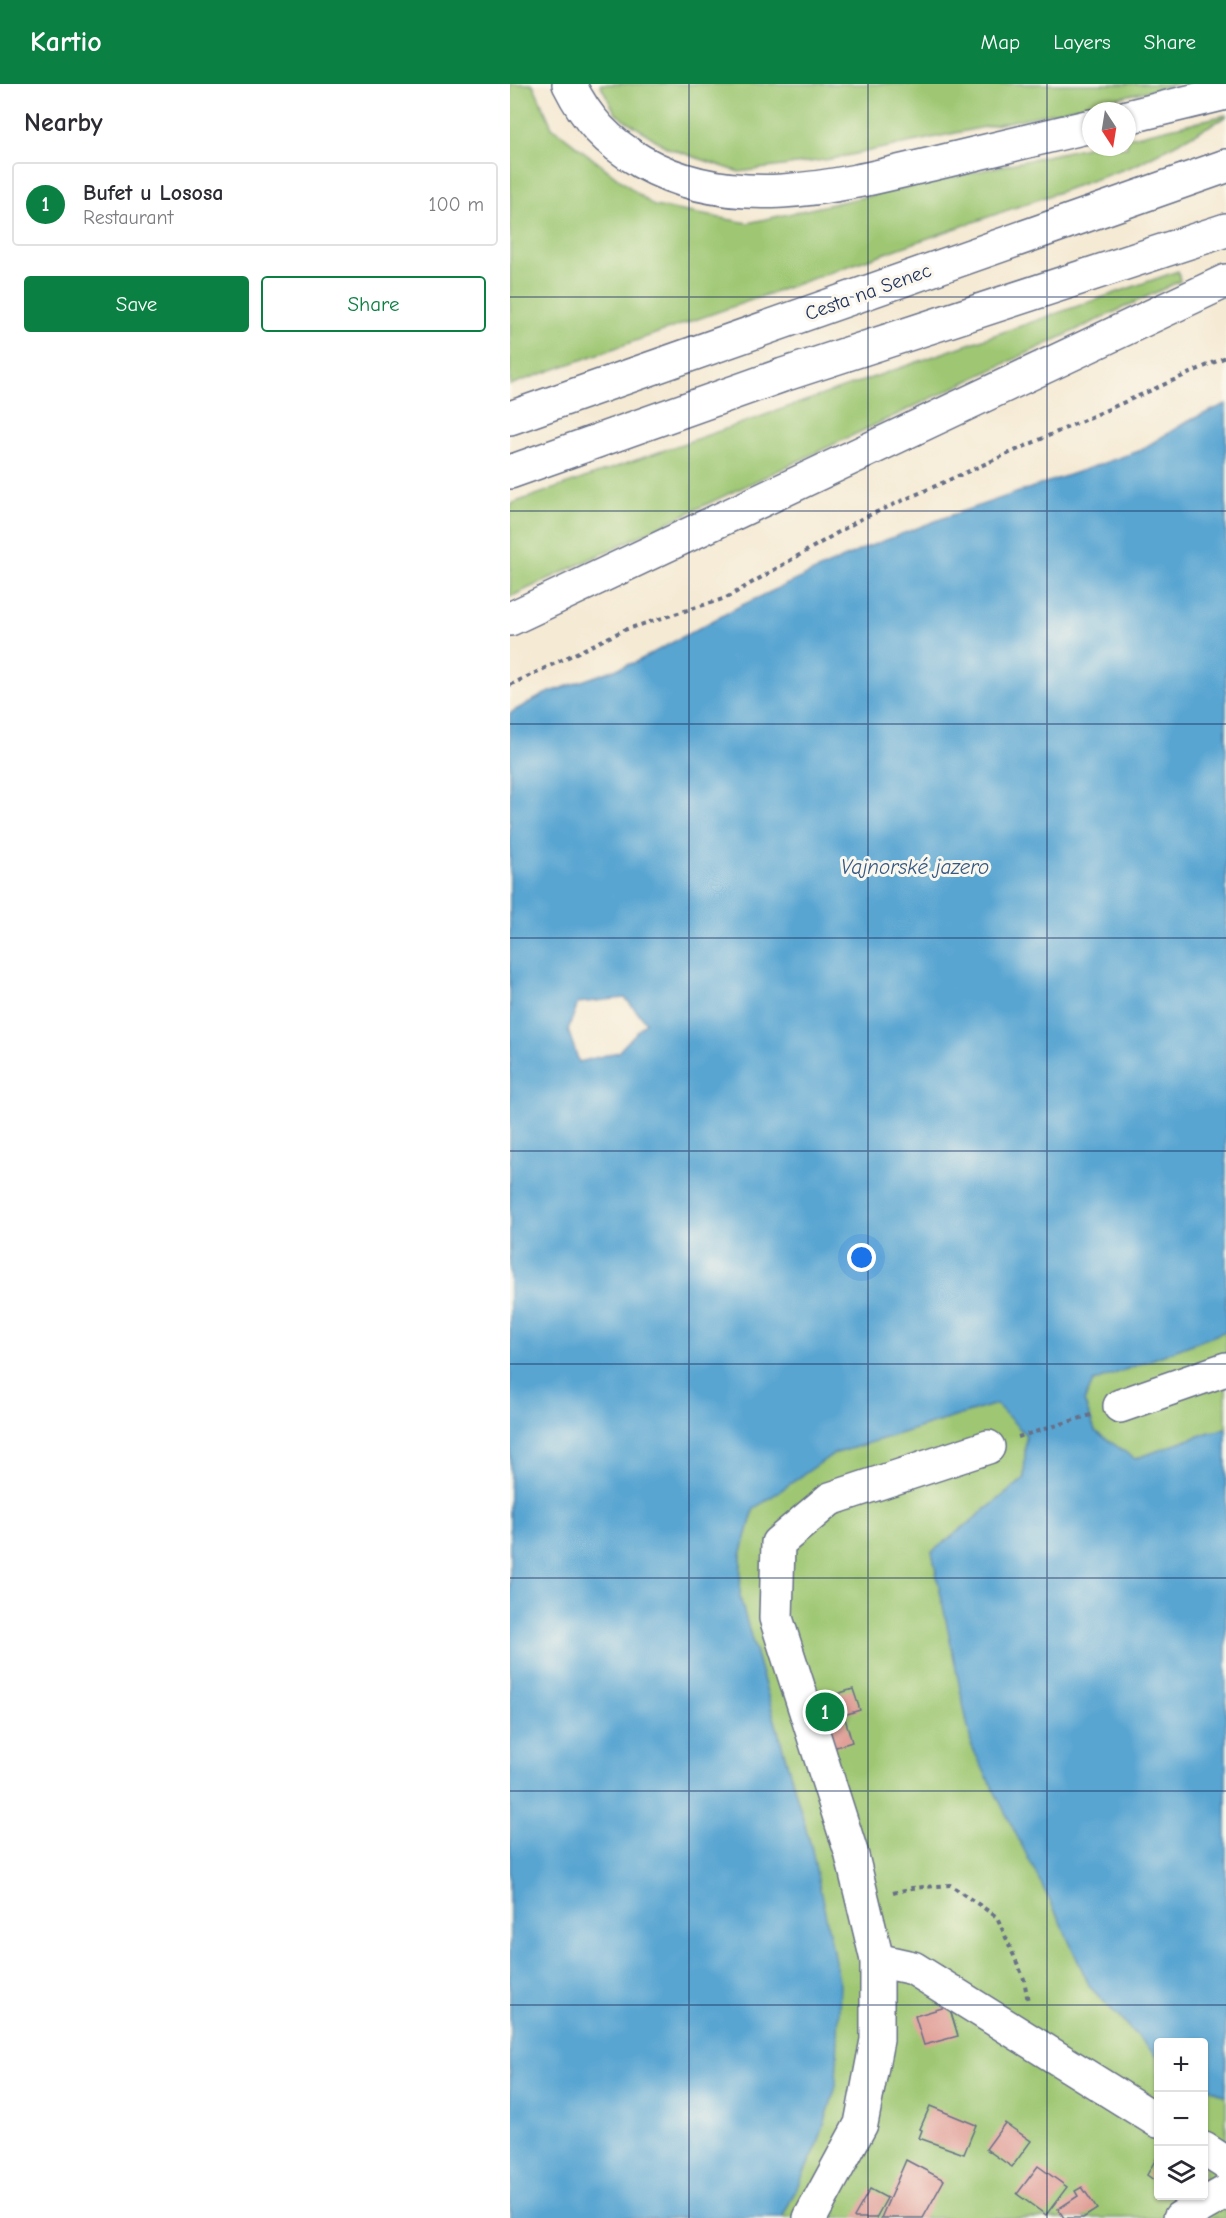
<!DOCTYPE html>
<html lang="en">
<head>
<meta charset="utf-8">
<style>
  :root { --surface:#fff; --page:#f7f7f7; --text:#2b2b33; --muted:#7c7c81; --line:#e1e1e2; --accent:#0b8043 }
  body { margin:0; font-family:"Comic Neue",sans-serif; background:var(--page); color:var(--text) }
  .controls { position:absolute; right:18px; bottom:18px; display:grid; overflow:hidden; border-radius:6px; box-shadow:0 2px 4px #0004 }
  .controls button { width:54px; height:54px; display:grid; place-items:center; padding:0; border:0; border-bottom:2px solid var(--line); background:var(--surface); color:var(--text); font:30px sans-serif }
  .compass { position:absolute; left:572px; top:18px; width:54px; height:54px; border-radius:50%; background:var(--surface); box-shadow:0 2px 4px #0004; rotate:168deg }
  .you { position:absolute; left:352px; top:1174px; width:21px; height:21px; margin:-15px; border:4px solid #fff; border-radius:50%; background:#1a73e8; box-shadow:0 0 0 9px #1a73e833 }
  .badge { display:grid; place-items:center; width:39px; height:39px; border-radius:50%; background:var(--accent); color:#fff; font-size:20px; font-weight:700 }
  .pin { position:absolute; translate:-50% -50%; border:3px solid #fff; box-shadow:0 2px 6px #0006 }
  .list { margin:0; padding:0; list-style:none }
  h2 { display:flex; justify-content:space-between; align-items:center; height:78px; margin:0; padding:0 24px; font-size:26px }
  h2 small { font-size:20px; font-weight:400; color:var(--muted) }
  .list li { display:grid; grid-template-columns:39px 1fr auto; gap:18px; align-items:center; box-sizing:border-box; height:84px; margin:0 12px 12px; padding:0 12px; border:2px solid var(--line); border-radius:6px }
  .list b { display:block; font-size:22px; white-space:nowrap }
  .list p { margin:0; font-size:20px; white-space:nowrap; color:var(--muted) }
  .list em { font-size:20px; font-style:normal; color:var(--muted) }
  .actions { display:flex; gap:12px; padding:18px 24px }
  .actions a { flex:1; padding:14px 0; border:2px solid var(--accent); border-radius:6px; text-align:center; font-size:21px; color:var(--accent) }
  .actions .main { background:var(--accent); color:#fff }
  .icon { flex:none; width:33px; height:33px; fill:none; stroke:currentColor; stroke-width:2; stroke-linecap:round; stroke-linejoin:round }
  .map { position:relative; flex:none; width:716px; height:2134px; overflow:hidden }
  header { display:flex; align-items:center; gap:36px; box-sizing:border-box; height:84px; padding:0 30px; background:var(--accent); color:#fff }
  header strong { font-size:28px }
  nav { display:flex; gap:33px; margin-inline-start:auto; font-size:21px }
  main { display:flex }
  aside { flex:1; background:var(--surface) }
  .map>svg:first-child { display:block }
  .green { fill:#9fc773; stroke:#5d7b68; stroke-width:1.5 }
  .water { fill:#59a5d2; stroke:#3a6a98; stroke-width:1.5; fill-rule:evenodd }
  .building { fill:#e1a099 }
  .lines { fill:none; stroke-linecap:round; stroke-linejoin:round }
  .minor-casing { stroke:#677087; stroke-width:36 }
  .major-casing { stroke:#677087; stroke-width:36 }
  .highway-casing { stroke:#677087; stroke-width:36 }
  .path { stroke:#677087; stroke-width:4; stroke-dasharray:4.5 4.5; stroke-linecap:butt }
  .minor { stroke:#fff; stroke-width:33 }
  .major { stroke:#fff; stroke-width:33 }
  .highway { stroke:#fff; stroke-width:33 }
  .grid { fill:none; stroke:#1b2f5e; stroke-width:1.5; stroke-opacity:0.55 }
  .labels { text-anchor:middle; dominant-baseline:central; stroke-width:6; stroke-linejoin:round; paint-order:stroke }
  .street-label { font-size:20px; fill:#1b2f5e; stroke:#fbf7ec }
  .water-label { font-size:21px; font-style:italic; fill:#315887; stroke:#fbf7ec }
</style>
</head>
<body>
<header>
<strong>Kartio</strong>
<nav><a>Map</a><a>Layers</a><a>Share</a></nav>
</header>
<main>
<aside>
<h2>Nearby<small></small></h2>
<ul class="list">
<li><span class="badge">1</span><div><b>Bufet u Lososa</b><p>Restaurant</p></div><em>100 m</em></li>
</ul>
<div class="actions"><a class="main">Save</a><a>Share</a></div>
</aside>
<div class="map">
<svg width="716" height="2134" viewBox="0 0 716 2134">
  <rect width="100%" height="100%" fill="#fbf7ec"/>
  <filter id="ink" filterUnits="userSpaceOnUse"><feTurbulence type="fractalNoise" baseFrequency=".0167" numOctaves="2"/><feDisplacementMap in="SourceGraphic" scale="12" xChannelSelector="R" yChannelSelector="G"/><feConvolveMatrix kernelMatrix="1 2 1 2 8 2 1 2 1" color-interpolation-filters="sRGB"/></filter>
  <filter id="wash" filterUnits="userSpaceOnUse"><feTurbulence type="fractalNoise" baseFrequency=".008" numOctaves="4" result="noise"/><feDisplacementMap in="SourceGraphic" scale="24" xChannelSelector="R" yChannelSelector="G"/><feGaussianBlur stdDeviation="1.35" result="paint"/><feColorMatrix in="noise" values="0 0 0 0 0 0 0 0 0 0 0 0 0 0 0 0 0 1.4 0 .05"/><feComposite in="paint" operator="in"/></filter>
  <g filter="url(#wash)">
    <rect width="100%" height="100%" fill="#f5ead4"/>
    <g class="green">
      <path d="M0 0H23L42 43 144 122 238 139 581 62 617 63V54L716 31V33L626 81 0 301Z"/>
      <path d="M90 0H667L546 28 321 75 229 88 158 64 106 30Z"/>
      <path d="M668 187 670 197 0 513V420Z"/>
      <path d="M716 1247V1345L700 1348 625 1375 585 1347 574 1317 583 1298Z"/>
      <path d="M487 1320 516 1351 514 1395 422 1468 547 1831 580 1903 648 1974V2112H694V2001L716 2012V2134H272L308 2060 326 2002 302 1766 230 1514 231 1471 244 1425 323 1370Z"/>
    </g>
    <path class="water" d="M716 320V1247L583 1298 574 1317 585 1347 625 1375 700 1348 716 1345V2012L694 2001V1958H648V1974L580 1903 547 1831 462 1663 422 1468 514 1395 516 1351 486 1320 323 1370 244 1425 231 1471 230 1514 302 1766 330 1901 326 2002 308 2060 272 2134H0V629L35 610 126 578 230 522 355 464 436 433 629 367 678 337ZM115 914 136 938 108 968 69 978 58 946 68 919Z"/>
    <g id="blocks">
      <g class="building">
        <path d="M343 1605 350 1626 334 1631 342 1658 323 1664 307 1616Z"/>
        <path d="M439 1922 448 1952 414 1961 405 1932Z"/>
        <path d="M420 2022 466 2041 454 2070 409 2054 412 2046 410 2045Z"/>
        <path d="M495 2039 521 2057 502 2083 476 2065Z"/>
        <path d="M648 2071V2099L637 2091Z"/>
        <path d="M396 2076 434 2096 413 2134H371Z"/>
        <path d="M528 2082 557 2103 536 2131 507 2110Z"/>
        <path d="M572 2103 587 2125 573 2134H554L548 2125 568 2112 565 2107Z"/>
        <path d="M360 2105 377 2114 366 2134H345L344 2133Z"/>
      </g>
    </g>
  </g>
  <g filter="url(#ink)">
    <use href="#blocks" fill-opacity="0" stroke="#677087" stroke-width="1.5"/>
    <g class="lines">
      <g class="minor-casing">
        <g id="minor">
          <path d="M610 1322 716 1285"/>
          <path d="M367 1876 341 1768 266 1534 268 1459 320 1415 478 1363"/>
          <path d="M694 2065 716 2079"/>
          <path d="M300 2134 351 2040 367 1956V1876L403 1884 648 2037"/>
          <path d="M670 2134 716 2108"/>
        </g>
      </g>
      <g class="major-casing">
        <g id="major">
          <path d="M0 334 716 82"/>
          <path d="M0 388 273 291 716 146"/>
        </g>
      </g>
      <g class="highway-casing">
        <g id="highway">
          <path d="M59 0C77 36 97 58 132 78 224 130 330 102 426 79 477 67 529 54 581 42"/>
          <path d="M617 33 716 9"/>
          <path d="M0 535 716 197"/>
        </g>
      </g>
      <g class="path">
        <path d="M0 601 114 546 216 514 351 435 716 273"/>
        <path d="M508 1353 581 1331"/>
        <path d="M383 1809 402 1804 440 1801 487 1833 514 1895 518 1918"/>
      </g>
      <use href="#minor" class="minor"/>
      <use href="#major" class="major"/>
      <use href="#highway" class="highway"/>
    </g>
  </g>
  <path class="grid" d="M179 0V2134M358 0V2134M537 0V2134M0 213H716M0 427H716M0 640H716M0 854H716M0 1067H716M0 1280H716M0 1494H716M0 1707H716M0 1921H716"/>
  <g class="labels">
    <g class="street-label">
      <text transform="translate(358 208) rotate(-20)">Cesta na Senec</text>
    </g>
    <g class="water-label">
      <text x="405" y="783">Vajnorské jazero</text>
    </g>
  </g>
</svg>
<div class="controls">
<button>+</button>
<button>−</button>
<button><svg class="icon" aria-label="layers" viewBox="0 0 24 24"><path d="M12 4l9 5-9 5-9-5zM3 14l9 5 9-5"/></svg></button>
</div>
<svg class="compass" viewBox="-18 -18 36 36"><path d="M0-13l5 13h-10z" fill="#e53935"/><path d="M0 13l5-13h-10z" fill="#7c7c81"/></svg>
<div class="you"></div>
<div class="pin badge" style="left:315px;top:1628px">1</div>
</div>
</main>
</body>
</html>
